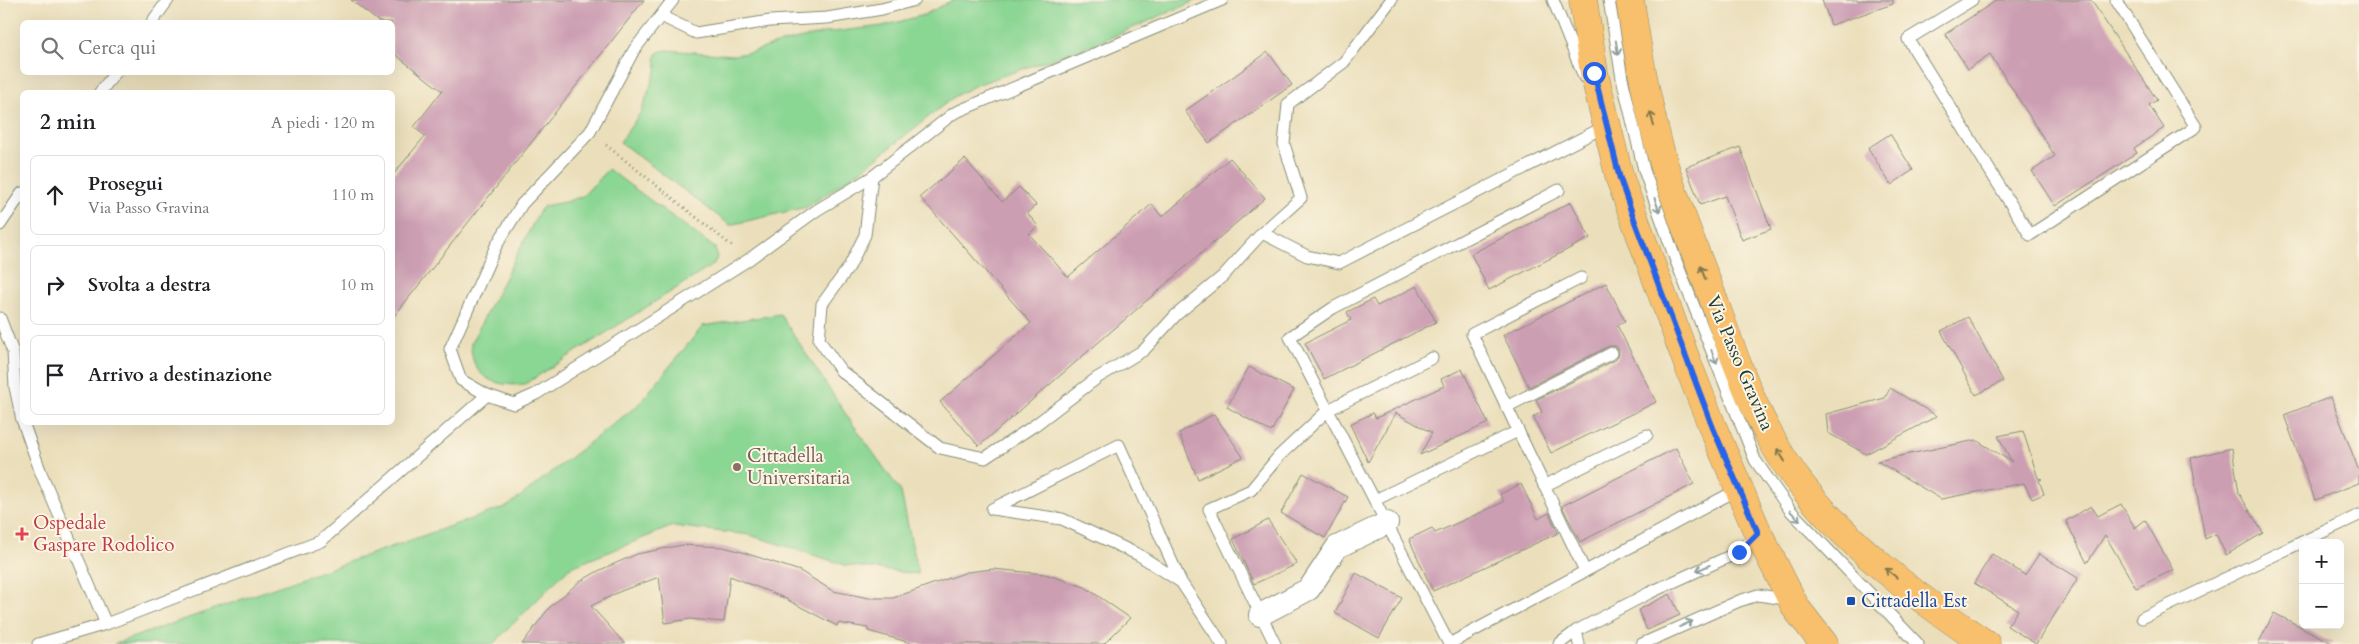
<!DOCTYPE html>
<html lang="it">
<head>
<meta charset="utf-8">
<style>
  :root { --surface:#fff; --page:#f2f2f2; --text:#202124; --muted:#757577; --line:#e0e0e0 }
  body { margin:0; font-family:Cardo,serif; background:var(--page); color:var(--text) }
  .controls { position:absolute; right:15px; bottom:15px; display:grid; overflow:hidden; border-radius:8px; box-shadow:0 5px 20px #0002 }
  .controls button { width:45px; height:45px; display:grid; place-items:center; padding:0; border:0; border-bottom:1px solid var(--line); background:var(--surface); color:var(--text); font:25px sans-serif }
  .stop { position:absolute; width:15px; height:15px; margin:-11px; border:4px solid #2563eb; border-radius:50%; background:#fff }
  .stop.end { background:#2563eb; border-color:#fff; box-shadow:0 1px 5px #0008 }
  .list { margin:0; padding:0; list-style:none }
  h2 { display:flex; justify-content:space-between; align-items:center; height:65px; margin:0; padding:0 20px; font-size:21px }
  h2 small { font-size:16px; font-weight:400; color:var(--muted) }
  .list li { display:grid; grid-template-columns:32px 1fr auto; gap:15px; align-items:center; box-sizing:border-box; height:80px; margin:0 10px 10px; padding:0 10px; border:1px solid var(--line); border-radius:8px }
  .list b { display:block; font-size:19px; white-space:nowrap }
  .list p { margin:0; font-size:16px; white-space:nowrap; color:var(--muted) }
  .list em { font-size:16px; font-style:normal; color:var(--muted) }
  .icon { flex:none; width:28px; height:28px; fill:none; stroke:currentColor; stroke-width:2; stroke-linecap:round; stroke-linejoin:round }
  .map { position:relative; flex:none; width:2359px; height:644px; overflow:hidden }
  .search { position:absolute; background:var(--surface); box-shadow:0 5px 20px #0002; left:20px; top:20px; width:375px; height:55px; display:flex; align-items:center; gap:12px; box-sizing:border-box; padding:0 18px; border-radius:8px; color:var(--muted); font-size:19px }
  .panel { position:absolute; background:var(--surface); box-shadow:0 5px 20px #0002; left:20px; top:90px; width:375px; height:335px; border-radius:8px }
  .map>svg:first-child { display:block }
  .green { fill:#8ad693; stroke:#548a64 }
  .building { fill:#cc9eb2 }
  .lines { fill:none; stroke-linecap:round; stroke-linejoin:round }
  .lane-casing { stroke:#858e78; stroke-width:13 }
  .street-casing { stroke:#858e78; stroke-width:24 }
  .primary-casing { stroke:#858e78; stroke-width:29 }
  .path { stroke:#858e78; stroke-width:3; stroke-dasharray:1 4; stroke-linecap:butt }
  .lane { stroke:#fff; stroke-width:11 }
  .street { stroke:#fff; stroke-width:22 }
  .primary { stroke:#f8bf6c; stroke-width:28 }
  .oneway { stroke:#8f9e9a }
  .oneway2 { stroke:#81784d }
  .route { stroke:#2563eb; stroke-width:6 }
  .education-dot { fill:#8d6e63; stroke:#fcf5e5; stroke-width:2 }
  .health-dot { fill:#e0444e; stroke:#fcf5e5; stroke-width:2 }
  .transit-dot { fill:#1a4fb4; stroke:#fcf5e5; stroke-width:2 }
  .labels { text-anchor:middle; dominant-baseline:central; stroke-width:4; stroke-linejoin:round; paint-order:stroke }
  .street-label { font-size:19px; fill:#1f3d34; stroke:#fcf5e5 }
  .education-label { font-size:19px; fill:#785e54; stroke:#fcf5e5; text-anchor:start }
  .health-label { font-size:19px; fill:#be3a42; stroke:#fcf5e5; text-anchor:start }
  .transit-label { font-size:19px; fill:#164399; stroke:#fcf5e5; text-anchor:start }
</style>
</head>
<body>
<div class="map">
<svg width="2359" height="644" viewBox="0 0 2359 644">
  <rect width="100%" height="100%" fill="#fcf5e5"/>
  <filter id="ink" filterUnits="userSpaceOnUse"><feTurbulence type="fractalNoise" baseFrequency=".02" numOctaves="2"/><feDisplacementMap in="SourceGraphic" scale="10" xChannelSelector="R" yChannelSelector="G"/><feConvolveMatrix kernelMatrix="1 2 1 2 8 2 1 2 1" color-interpolation-filters="sRGB"/></filter>
  <filter id="wash" filterUnits="userSpaceOnUse"><feTurbulence type="fractalNoise" baseFrequency=".0096" numOctaves="4" result="noise"/><feDisplacementMap in="SourceGraphic" scale="20" xChannelSelector="R" yChannelSelector="G"/><feGaussianBlur stdDeviation="1.12" result="paint"/><feColorMatrix in="noise" values="0 0 0 0 0 0 0 0 0 0 0 0 0 0 0 0 0 1.4 0 .05"/><feComposite in="paint" operator="in"/></filter>
  <g filter="url(#wash)">
    <rect width="100%" height="100%" fill="#ebdfbb"/>
    <g class="green">
      <path d="M953 0H1197L1098 43 976 85 955 96 864 168 807 207 730 225 620 142 641 112 657 68 655 59 658 52 666 50 734 55 753 52 773 45 824 33 883 26 924 15Z"/>
      <path d="M608 169 715 248 717 258 713 265 525 384C495 388 470 377 471 343L539 212 544 206 565 202 583 196Z"/>
      <path d="M780 314 847 416 901 492 918 574 845 565 750 535 673 526 569 568 493 644H114L508 506 638 405 703 326Z"/>
    </g>
    <g id="blocks">
      <g class="building">
        <path d="M351 0H644L392 319V176L425 136 414 127 442 91 392 52V22H379Z"/>
        <path d="M1822 0H1893V4L1831 25Z"/>
        <path d="M1997 0H2091L2157 100 2149 105 2164 128 2134 148 2137 153 2055 206 2032 171 2055 156 1990 54 1968 69 1945 34Z"/>
        <path d="M1268 52 1292 85 1209 143 1185 111Z"/>
        <path d="M1890 134 1913 170 1891 185 1868 148Z"/>
        <path d="M1740 147 1771 229 1742 240 1725 196 1700 205 1686 167Z"/>
        <path d="M1230 158 1265 198 979 446 940 402 1031 323 920 197 965 159 1002 202 1019 187 1036 205 1027 213 1038 226 1029 234 1068 277 1152 204 1162 217Z"/>
        <path d="M1571 202 1590 238 1489 290 1471 254Z"/>
        <path d="M1606 283 1625 321 1617 325 1656 402 1551 453 1533 417 1542 412 1536 400 1615 360 1618 357 1619 350 1616 346H1609L1529 387 1503 335Z"/>
        <path d="M1417 286 1436 322 1324 379 1305 343 1351 320 1347 312 1373 299 1377 306Z"/>
        <path d="M1968 317 2003 381 1976 395 1941 331Z"/>
        <path d="M1249 367 1294 390 1271 432 1227 407Z"/>
        <path d="M1462 369 1488 423 1420 455 1432 433 1396 413 1368 462 1350 424 1373 413 1376 418 1444 386 1441 379Z"/>
        <path d="M1890 388 1937 416 1866 454 1828 433 1826 414 1885 398Z"/>
        <path d="M2331 397 2359 471V483L2315 500 2284 415Z"/>
        <path d="M1214 414 1243 457 1198 479 1179 433Z"/>
        <path d="M2023 431 2038 478 2042 479 2039 480 2044 494 2032 499 2024 483 1941 499 1877 461 1976 440 2012 462 1998 436Z"/>
        <path d="M1676 448 1694 484 1580 542 1562 506Z"/>
        <path d="M2232 448 2239 493 2263 533 2226 555 2216 534 2205 539 2191 458Z"/>
        <path d="M1303 473 1348 497 1325 538 1281 513Z"/>
        <path d="M1521 484 1538 519 1549 513 1558 533 1433 591 1409 539 1432 528 1435 533 1504 502 1500 494Z"/>
        <path d="M2121 504 2135 528 2145 520 2173 570 2136 588 2105 535 2087 563 2066 521 2091 506 2098 516Z"/>
        <path d="M1268 520 1297 564 1254 584 1233 539Z"/>
        <path d="M682 545 723 547 739 551 800 571 833 591 869 598H893L967 572 993 569 1045 574 1085 587 1130 618 1104 644H915L868 631V628L838 623 837 626 782 597 730 576 724 622 690 619 665 623 659 577 621 591 591 606 625 644H522L549 608 579 582 600 570 637 554Z"/>
        <path d="M1992 554 2025 575 2039 554 2078 578 2036 644 2007 626 2018 610 1974 583Z"/>
        <path d="M1356 573 1402 598 1379 638 1335 613Z"/>
        <path d="M1670 594 1680 615 1647 630 1638 610Z"/>
        <path d="M2274 613 2334 644H2258Z"/>
      </g>
    </g>
  </g>
  <g filter="url(#ink)">
    <use href="#blocks" fill-opacity="0" stroke="#858e78" stroke-width="1"/>
    <g class="lines">
      <g class="lane-casing">
        <g id="lane">
          <path d="M673 0 634 50 590 132 522 204 496 246 450 349 461 380 487 395 514 404 536 394 748 260 817 210 872 177 954 113 1222 0"/>
          <path d="M1553 0 1584 77"/>
          <path d="M1609 0 1622 78 1644 170 1676 261 1755 460 1790 510 1918 644"/>
          <path d="M1972 0 1908 39 2030 235 2196 127 2116 0"/>
          <path d="M661 16 696 33 770 21 827 18 882 9 915 0"/>
          <path d="M152 22 168 0"/>
          <path d="M100 92 116 72"/>
          <path d="M872 177 865 235 849 267 822 304 819 340 841 371 940 448 985 458 1035 425 1097 378 1144 350 1176 315 1223 276 1262 233 1301 198 1284 144 1288 104 1344 62 1391 0"/>
          <path d="M0 225 22 193"/>
          <path d="M1262 233 1307 256 1339 263 1606 126 1605 124"/>
          <path d="M1581 278 1472 334 1585 571"/>
          <path d="M0 318 13 352 15 387 22 420"/>
          <path d="M1506 407 1612 353"/>
          <path d="M23 422 41 473 106 624"/>
          <path d="M1544 486 1647 435"/>
          <path d="M1375 500 1518 431"/>
          <path d="M1181 582 1139 555 1062 519 992 509 1119 445 1181 582 1222 644"/>
          <path d="M2142 618 2359 515"/>
          <path d="M1576 631 1579 644"/>
          <path d="M38 644 106 624 321 541 487 395"/>
          <path d="M1275 644 1209 509 1251 490 1279 456 1328 410 1432 358"/>
          <path d="M1449 644 1290 337 1333 308 1559 190"/>
          <path d="M1449 644 1739 489"/>
          <path d="M1559 644 1576 631 1649 593 1739 552 1758 533"/>
          <path d="M1642 644 1739 601 1758 595 1779 598 1789 603"/>
        </g>
      </g>
      <g class="street-casing">
        <path id="street" d="M1260 615 1309 589 1337 547 1387 523"/>
      </g>
      <g class="primary-casing">
        <g id="primary">
          <path d="M1583 0 1594 73 1620 179 1688 365 1713 428 1758 533 1796 608 1824 644"/>
          <path d="M1630 0C1638 55 1648 108 1663 161 1677 208 1696 253 1713 298 1735 359 1757 425 1796 478 1844 543 1919 599 1986 644"/>
        </g>
      </g>
      <path class="path" d="M606 145 732 246"/>
      <use href="#lane" class="lane"/>
      <use href="#street" class="street"/>
      <use href="#primary" class="primary"/>
    </g>
    <defs><path id="oneway-shaft" d="M-6 0H5M1.5-3L5.5 0L1.5 3" fill="none" stroke-width="1.6" stroke-linecap="round" stroke-linejoin="round" transform="scale(1.25)"/></defs>
    <g class="oneway">
      <use href="#oneway-shaft" transform="translate(1617 48) rotate(81)"/>
      <use href="#oneway-shaft" transform="translate(1657 205) rotate(70)"/>
      <use href="#oneway-shaft" transform="translate(1714 357) rotate(69)"/>
      <use href="#oneway-shaft" transform="translate(1795 516) rotate(46)"/>
      <use href="#oneway-shaft" transform="translate(1703 568) rotate(156)"/>
      <use href="#oneway-shaft" transform="translate(1686 624) rotate(-24)"/>
    </g>
    <g class="oneway2">
      <use href="#oneway-shaft" transform="translate(1652 119) rotate(-105)"/>
      <use href="#oneway-shaft" transform="translate(1703 273) rotate(-110)"/>
      <use href="#oneway-shaft" transform="translate(1781 455) rotate(-122)"/>
      <use href="#oneway-shaft" transform="translate(1891 573) rotate(-141)"/>
    </g>
  </g>
  <g class="lines" filter="url(#ink)">
    <path class="route" d="M1594 73 1620 179 1635 222 1713 428 1758 533 1739 552"/>
  </g>
  <circle class="education-dot" cx="737" cy="467" r="5"/>
  <path class="health-dot" d="M19.5 526.5h5v5h5v5h-5v5h-5v-5h-5v-5h5z"/>
  <rect class="transit-dot" x="1846" y="596" width="10" height="10" rx="2.5"/>
  <g class="labels">
    <g class="street-label">
      <text transform="translate(1740 363) rotate(67)">Via Passo Gravina</text>
    </g>
    <g class="education-label">
      <text x="747" y="456">Cittadella<tspan x="747" dy="22">Universitaria</tspan></text>
    </g>
    <g class="health-label">
      <text x="33" y="523">Ospedale<tspan x="33" dy="22">Gaspare Rodolico</tspan></text>
    </g>
    <g class="transit-label">
      <text x="1861" y="601">Cittadella Est</text>
    </g>
  </g>
</svg>
<div class="controls">
<button>+</button>
<button>−</button>
</div>
<div class="stop" style="left:1594px;top:73px"></div>
<div class="stop end" style="left:1739px;top:552px"></div>
<div class="search"><svg class="icon" aria-label="search" viewBox="0 0 24 24"><circle cx="10" cy="10" r="6"/><path d="M15 15l6 6"/></svg>Cerca qui</div>
<section class="panel">
<h2>2 min<small>A piedi · 120 m</small></h2>
<ul class="list">
<li><svg class="icon" aria-label="ahead" viewBox="0 0 24 24"><path d="M12 20V5M6 11l6-6 6 6"/></svg><div><b>Prosegui</b><p>Via Passo Gravina</p></div><em>110 m</em></li>
<li><svg class="icon" aria-label="right" viewBox="0 0 24 24"><path d="M7 20v-9h11M14 6l5 5-5 5"/></svg><div><b>Svolta a destra</b></div><em>10 m</em></li>
<li><svg class="icon" aria-label="arrive" viewBox="0 0 24 24"><path d="M6 21V4h12l-3 4 3 4H6"/></svg><div><b>Arrivo a destinazione</b></div></li>
</ul>
</section>
</div>
</body>
</html>
